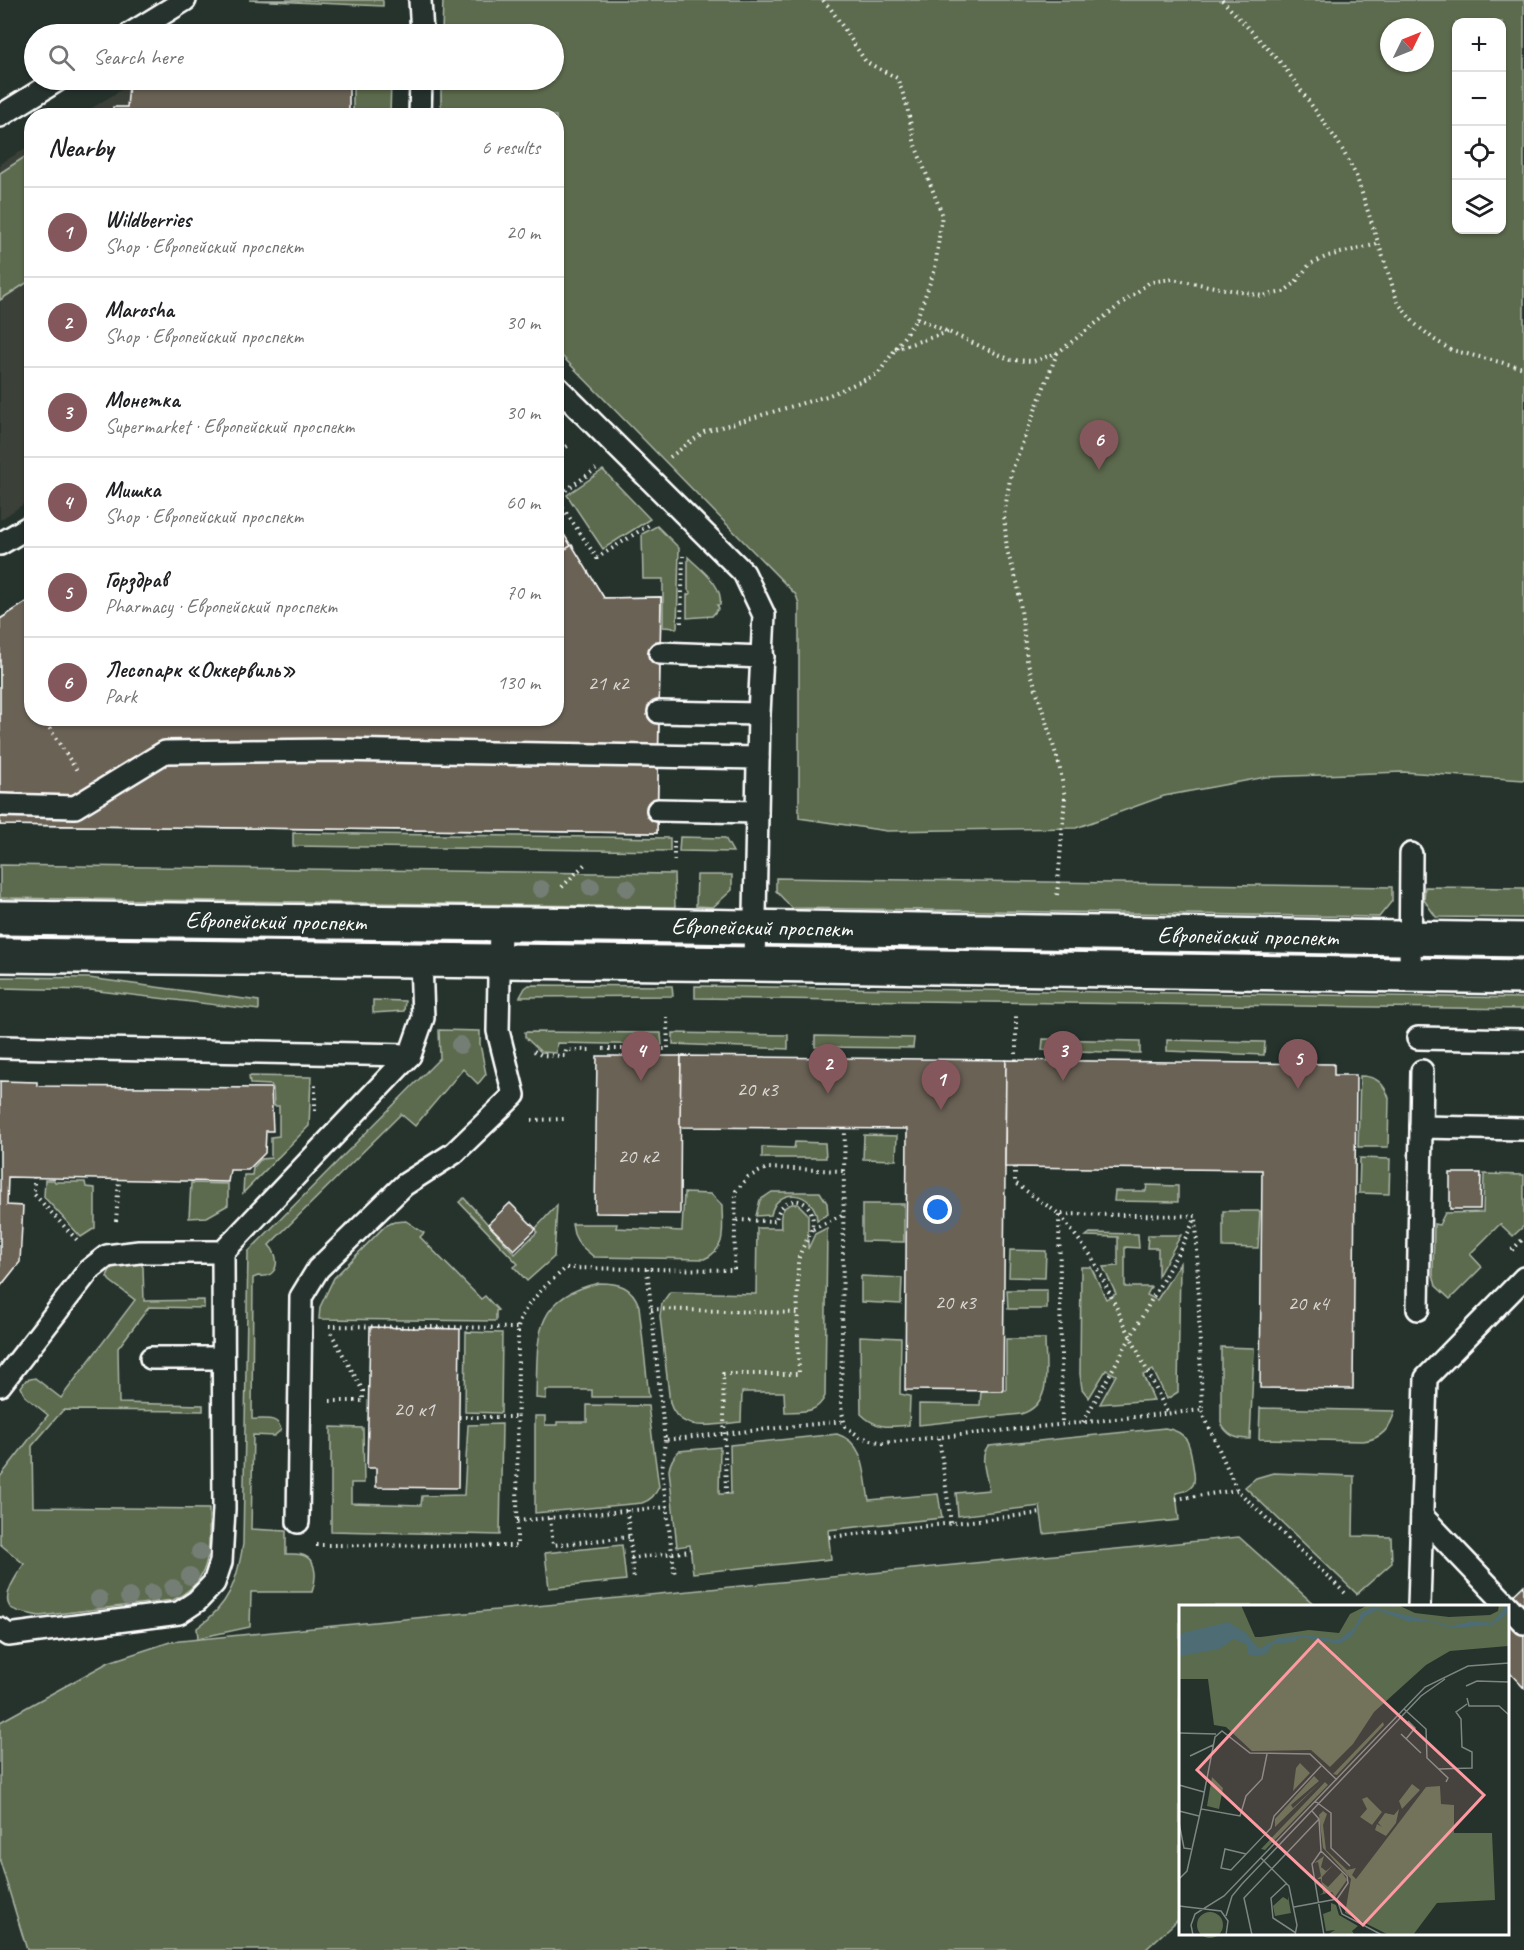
<!DOCTYPE html>
<html lang="en">
<head>
<meta charset="utf-8">
<style>
  :root { --surface:#fff; --page:#f6f6f6; --text:#202124; --muted:#757577; --line:#e0e0e0; --accent:#84575d }
  body { margin:0; font-family:Caveat,sans-serif; background:var(--page); color:var(--text) }
  .controls { position:absolute; right:18px; top:18px; display:grid; overflow:hidden; border-radius:12px; box-shadow:0 2px 4px #0004 }
  .controls button { width:54px; height:54px; display:grid; place-items:center; padding:0; border:0; border-bottom:2px solid var(--line); background:var(--surface); color:var(--text); font:30px sans-serif }
  .compass { position:absolute; left:1380px; top:18px; width:54px; height:54px; border-radius:50%; background:var(--surface); box-shadow:0 2px 4px #0004; rotate:47deg }
  .you { position:absolute; left:938px; top:1210px; width:21px; height:21px; margin:-15px; border:4px solid #fff; border-radius:50%; background:#1a73e8; box-shadow:0 0 0 9px #1a73e833 }
  .badge { display:grid; place-items:center; width:39px; height:39px; border-radius:50%; background:var(--accent); color:#fff; font-size:20px; font-weight:700 }
  .pin { position:absolute; translate:-50% -50px; filter:drop-shadow(0 2px 3px #0008) }
  .pin::after { content:''; position:absolute; top:32px; width:21px; height:18px; background:inherit; clip-path:polygon(0 0,100% 0,50% 100%) }
  .list { margin:0; padding:0; list-style:none }
  h2 { display:flex; justify-content:space-between; align-items:center; height:78px; margin:0; padding:0 24px; font-size:26px }
  h2 small { font-size:20px; font-weight:400; color:var(--muted) }
  .list li { display:grid; grid-template-columns:39px 1fr auto; gap:18px; align-items:center; box-sizing:border-box; height:90px; padding:0 24px; border-top:2px solid var(--line) }
  .list b { display:block; font-size:22px; white-space:nowrap }
  .list p { margin:0; font-size:20px; white-space:nowrap; color:var(--muted) }
  .list em { font-size:20px; font-style:normal; color:var(--muted) }
  .icon { flex:none; width:33px; height:33px; fill:none; stroke:currentColor; stroke-width:2; stroke-linecap:round; stroke-linejoin:round }
  .map { position:relative; flex:none; width:1524px; height:1950px; overflow:hidden }
  .search { position:absolute; background:var(--surface); box-shadow:0 2px 4px #0004; left:24px; top:24px; width:540px; height:66px; display:flex; align-items:center; gap:15px; box-sizing:border-box; padding:0 21px; border-radius:33px; color:var(--muted); font-size:22px }
  .panel { position:absolute; background:var(--surface); box-shadow:0 2px 4px #0004; left:24px; top:108px; width:540px; height:618px; border-radius:24px }
  .map>svg:first-child { display:block }
  .built { fill:#3b4139 }
  .green { fill:#5b6b4e; stroke:#adb5a6; stroke-width:1.5; fill-rule:evenodd }
  .building { fill:#6b6254; stroke:#fff; stroke-width:1.5 }
  .lines { fill:none; stroke-linecap:round; stroke-linejoin:round }
  .lane-casing { stroke:#fff; stroke-width:26 }
  .street-casing { stroke:#fff; stroke-width:38 }
  .path { stroke:#fff; stroke-width:4; stroke-dasharray:1.5 4.5; stroke-linecap:butt }
  .lane { stroke:#26332d; stroke-width:21 }
  .street { stroke:#26332d; stroke-width:33 }
  .tree { fill:#757e74 }
  .labels { text-anchor:middle; dominant-baseline:central; stroke-width:5; stroke-linejoin:round; paint-order:stroke }
  .number-label { font-size:21px; fill:#dad8d4 }
  .street-label { font-size:24px; fill:#fff; stroke:#26332d }
  .inset-road { fill:none; stroke:#7d8581; stroke-width:1.5 }
  .view { fill:#ff9aa2; fill-opacity:0.15; stroke:#ff9aa2; stroke-width:3 }
  .inset-edge { fill:none; stroke:#fff; stroke-width:3 }
</style>
</head>
<body>
<div class="map">
<svg width="1524" height="1950" viewBox="0 0 1524 1950">
  <rect width="100%" height="100%" fill="#26332d"/>
  <filter id="ink" filterUnits="userSpaceOnUse"><feTurbulence type="fractalNoise" baseFrequency=".0167" numOctaves="2"/><feDisplacementMap in="SourceGraphic" scale="12" xChannelSelector="R" yChannelSelector="G"/><feConvolveMatrix kernelMatrix="1 2 1 2 8 2 1 2 1" color-interpolation-filters="sRGB"/></filter>
  <g filter="url(#ink)">
    <g class="built">
      <path d="M129 85H142L141 115 79 116Z"/>
      <path d="M31 145V499L0 520V164Z"/>
    </g>
    <g class="green">
      <path d="M249 0H382L383 1V6Z"/>
      <path d="M443 0H1524V780L1403 772 1266 777 1164 796 1076 828 887 831 799 818V604L796 595 557 351 556 116 441 115V80H554V34H442ZM1456 22H1502V230H1456ZM1389 27H1425V63H1389Z"/>
      <path d="M353 81H391L390 115H353Z"/>
      <path d="M31 153V280L0 300V173Z"/>
      <path d="M603 470 650 519 603 549 567 495Z"/>
      <path d="M657 526 679 548 677 628 663 627V579H643L642 534Z"/>
      <path d="M688 557C700 569 724 585 720 605H717L719 608 712 616 687 618V595L691 593 688 590Z"/>
      <path d="M293 833 670 838V851L293 846Z"/>
      <path d="M680 837 725 838 733 852 679 851Z"/>
      <path d="M0 865 674 874 675 907 0 898Z"/>
      <path d="M697 875H732V890L713 907 696 906Z"/>
      <path d="M776 878 1392 887V901L1379 917 792 908 776 891Z"/>
      <path d="M1425 887 1524 888V918L1436 917 1424 900Z"/>
      <path d="M0 977 89 978 259 1001V1010L90 990 0 988Z"/>
      <path d="M529 985 672 986 673 996 520 997 525 988Z"/>
      <path d="M695 986 1524 998V1009L695 998Z"/>
      <path d="M373 1000 405 1001 404 1011 373 1013Z"/>
      <path d="M439 1030 480 1031V1044L486 1074 478 1084 463 1069 415 1126 401 1114 269 1245C281 1257 279 1279 258 1276L253 1278 252 1419C264 1420 278 1415 281 1430L274 1436 253 1435 251 1529 286 1531V1554C292 1554 300 1553 305 1556 318 1562 316 1581 312 1592H251L250 1627 198 1638 197 1628C229 1605 237 1582 243 1544L248 1252 440 1058Z"/>
      <path d="M525 1032 661 1033 662 1045 557 1043 556 1053 541 1052 525 1037Z"/>
      <path d="M673 1033 788 1035V1049L673 1044Z"/>
      <path d="M815 1036 914 1038 913 1048 815 1047Z"/>
      <path d="M1043 1039 1140 1041V1053L1042 1050Z"/>
      <path d="M1167 1040 1265 1042 1264 1055 1167 1051Z"/>
      <path d="M249 1076 311 1077 309 1126 243 1193 244 1175H252L253 1168 261 1159 271 1158V1137L279 1136V1106H274L273 1088 271 1085 250 1084Z"/>
      <path d="M1360 1076C1376 1076 1384 1083 1389 1098L1388 1147H1358Z"/>
      <path d="M864 1135 897 1136 896 1160 863 1159Z"/>
      <path d="M795 1142 825 1143 826 1158H762V1147L794 1148Z"/>
      <path d="M1360 1158 1390 1159 1389 1194 1359 1193Z"/>
      <path d="M1484 1174 1524 1175V1226L1513 1236 1500 1224 1470 1254 1482 1267 1450 1299 1436 1286 1433 1275 1434 1224 1439 1225 1445 1213 1483 1212Z"/>
      <path d="M45 1180H54L55 1182H85L86 1187 95 1188V1228L81 1237 44 1197Z"/>
      <path d="M191 1183 228 1184V1205L207 1217 189 1218Z"/>
      <path d="M1147 1185 1178 1186V1202L1114 1201 1115 1191H1146Z"/>
      <path d="M772 1192H820L827 1203 828 1214 817 1220C815 1190 776 1186 771 1215L756 1216 760 1200Z"/>
      <path d="M684 1193 711 1194 722 1205C722 1227 728 1249 704 1259L594 1257 579 1244 574 1234 572 1224H617L616 1228 682 1231Z"/>
      <path d="M464 1198 515 1254 537 1232 536 1228 557 1205 554 1257 527 1281 514 1267 518 1264 459 1202Z"/>
      <path d="M792 1204H798L808 1214V1249L815 1234 827 1228 825 1396C817 1414 803 1411 785 1412L784 1392H742L741 1422C715 1424 680 1435 670 1403L660 1316 662 1303 670 1292 756 1294 757 1228H781C780 1217 780 1207 792 1204Z"/>
      <path d="M862 1204H904V1242L862 1241Z"/>
      <path d="M1223 1211H1260L1258 1248 1223 1247Z"/>
      <path d="M406 1221 424 1233 420 1237 481 1299 485 1296 498 1310 496 1311V1321L319 1319 320 1307 334 1278 385 1226 394 1222Z"/>
      <path d="M1090 1233 1138 1234 1139 1248 1125 1247V1287H1151L1147 1295 1157 1300 1180 1263 1178 1392 1167 1399 1153 1370 1143 1375 1154 1400 1100 1404 1116 1375 1106 1370 1089 1398 1082 1389 1080 1374 1081 1267H1091L1106 1299 1116 1294 1103 1267 1118 1266V1237L1086 1236Z"/>
      <path d="M1148 1235H1181L1158 1276V1248H1147Z"/>
      <path d="M1010 1250 1046 1251 1045 1278 1009 1277Z"/>
      <path d="M139 1261 143 1267 144 1301 204 1300V1308L149 1307 118 1348 119 1403 203 1405V1411L63 1410 32 1446 33 1507 209 1509C209 1548 214 1580 173 1600L40 1616C32 1614 18 1613 11 1608 0 1597 18 1574 24 1564L0 1544V1477L48 1415 25 1396 21 1387 26 1380 35 1378 61 1398 135 1300 110 1281 107 1277C111 1261 124 1262 139 1261Z"/>
      <path d="M861 1276 902 1278 901 1304 861 1302Z"/>
      <path d="M599 1283C619 1283 632 1286 639 1306L649 1397H592V1390H546V1399L536 1398C538 1342 530 1298 599 1283Z"/>
      <path d="M1047 1290V1309H1008L1007 1290Z"/>
      <path d="M466 1332 502 1333 501 1413 465 1412Z"/>
      <path d="M860 1336 901 1338 900 1394 910 1396 909 1425C889 1427 876 1429 861 1414Z"/>
      <path d="M1006 1339H1045C1045 1366 1054 1404 1021 1414L919 1425V1404L980 1405 981 1391 1006 1390Z"/>
      <path d="M1221 1347 1254 1348 1250 1439C1236 1439 1227 1436 1221 1423Z"/>
      <path d="M587 1405 648 1406 659 1487C655 1495 651 1500 642 1503L535 1513V1416H545V1425H557V1422H587Z"/>
      <path d="M1260 1408 1395 1411C1390 1428 1382 1439 1363 1441L1259 1439Z"/>
      <path d="M502 1424 500 1535 331 1531V1427L363 1428 364 1483H351V1503L421 1505 422 1496 464 1495 468 1425Z"/>
      <path d="M1165 1428C1189 1432 1190 1445 1193 1466 1194 1472 1196 1480 1193 1485 1189 1491 1182 1492 1176 1493L1179 1520 1044 1534 1040 1506 958 1516 956 1493 989 1490C987 1476 978 1456 989 1446Z"/>
      <path d="M837 1434C866 1443 864 1475 869 1500L938 1494 942 1518 828 1530 831 1559 693 1573 690 1545 677 1547 669 1470C670 1463 673 1457 679 1451L720 1447 719 1494H731L730 1445Z"/>
      <path d="M1273 1473 1354 1476 1353 1536 1391 1537 1392 1563 1357 1594 1245 1487 1256 1478Z"/>
      <path d="M1239 1537 1316 1606H1180V1918L1145 1950H27L0 1861V1722L109 1662 170 1642Z"/>
      <path d="M622 1545 626 1580 549 1588 545 1553Z"/>
    </g>
    <g class="building">
      <path d="M142 80H349V116H112L113 107H127L129 85H142Z"/>
      <path d="M556 522 604 598 661 597 657 833 0 825V619L32 599V718H556Z"/>
      <path d="M572 545 604 598 661 597 657 833 0 825V619L31 599 32 718H556V555Z"/>
      <path d="M597 1056H681L680 1214 595 1213Z"/>
      <path d="M681 1056 1006 1060 1003 1391 905 1390 907 1129 680 1127Z"/>
      <path d="M1006 1060 1334 1064V1075H1356L1353 1389 1260 1388 1262 1170 1005 1167Z"/>
      <path d="M0 1081 37 1082V1086L271 1088 273 1131H266L265 1153 248 1170H230L228 1182 8 1177 7 1205 23 1206 20 1262 0 1287Z"/>
      <path d="M1450 1173H1481L1480 1209H1450Z"/>
      <path d="M510 1203 536 1229 514 1250 488 1224Z"/>
      <path d="M370 1327 460 1329 458 1488 376 1487V1468H367Z"/>
      <path d="M1524 1585V1688L1508 1671V1606H1502Z"/>
    </g>
    <g class="lines">
      <g class="lane-casing">
        <g id="lane">
          <path d="M420 0 422 34"/>
          <path d="M130 34 185 0"/>
          <path d="M0 116 58 80"/>
          <path d="M420 116 421 80"/>
          <path d="M556 386 744 573 764 615 759 714 754 964"/>
          <path d="M0 544 32 525"/>
          <path d="M660 653 763 657"/>
          <path d="M659 712 759 714"/>
          <path d="M0 805 75 807 165 752 336 750 758 758"/>
          <path d="M658 810 757 812"/>
          <path d="M1410 975 1411 854"/>
          <path d="M1418 1038 1524 1040"/>
          <path d="M0 1047 410 1055 423 1018 421 960"/>
          <path d="M1421 1127 1524 1129"/>
          <path d="M1418 1309 1422 1071"/>
          <path d="M151 1358H223"/>
          <path d="M0 1385 89 1270 107 1256 139 1252H223L410 1055"/>
          <path d="M1422 1516 1524 1623"/>
          <path d="M298 1522 301 1297 318 1269 404 1185 454 1153 514 1095 498 1031 500 924"/>
          <path d="M1419 1606 1426 1378 1524 1278"/>
          <path d="M0 1629 8 1635 179 1613 197 1601 214 1583 221 1562 224 1509 223 1252"/>
        </g>
      </g>
      <g class="street-casing">
        <g id="street">
          <path d="M0 918 685 926 1524 940"/>
          <path d="M0 955 754 964 1524 977"/>
        </g>
      </g>
      <g class="path">
        <path d="M1222 0 1282 64 1338 142 1356 175 1398 303 1415 324 1435 340 1451 350 1524 368"/>
        <path d="M917 318 1011 360 1034 361 1057 353 1150 282 1172 279 1262 296 1283 292 1294 284 1310 264 1328 256 1378 244"/>
        <path d="M895 349 948 332"/>
        <path d="M556 453 571 444"/>
        <path d="M670 457 704 432 827 396 878 374 917 318 935 269 942 214 915 145 906 102 897 78 866 62 831 9 823 0"/>
        <path d="M556 497 596 469"/>
        <path d="M556 498 597 558 652 523"/>
        <path d="M681 623 683 556"/>
        <path d="M43 718 77 771"/>
        <path d="M674 841V861"/>
        <path d="M562 887 587 862"/>
        <path d="M1057 895 1065 797 1059 764 1027 660 1018 585 1007 551 1004 515 1011 473 1057 353"/>
        <path d="M603 1049H668L667 1017"/>
        <path d="M534 1051 541 1055 565 1056 566 1050H590"/>
        <path d="M1016 1060V1016"/>
        <path d="M315 1111V1082"/>
        <path d="M532 1120 566 1119"/>
        <path d="M1015 1167V1183L1059 1214 1092 1257 1168 1414"/>
        <path d="M844 1171 845 1129"/>
        <path d="M34 1177V1194L77 1240"/>
        <path d="M116 1221 119 1179"/>
        <path d="M813 1229 844 1214"/>
        <path d="M1512 1250 1524 1238"/>
        <path d="M647 1269 665 1440 844 1421"/>
        <path d="M651 1309 797 1313"/>
        <path d="M329 1326 518 1328"/>
        <path d="M330 1401H363V1391L331 1333"/>
        <path d="M1202 1411 1237 1490 1345 1593"/>
        <path d="M459 1417H518"/>
        <path d="M1083 1422 1180 1249 1195 1219"/>
        <path d="M939 1438 951 1523"/>
        <path d="M665 1440 662 1471 675 1577"/>
        <path d="M726 1494 723 1374H799C798 1343 797 1312 798 1281 798 1273 797 1261 800 1254 805 1240 816 1231 812 1215 807 1194 779 1196 776 1221L735 1220"/>
        <path d="M1176 1499 1237 1490"/>
        <path d="M627 1510 634 1580"/>
        <path d="M550 1518 553 1545 629 1537"/>
        <path d="M517 1521 667 1507"/>
        <path d="M829 1537 1042 1513"/>
        <path d="M316 1545 517 1546 518 1328C522 1304 549 1283 566 1268L734 1270 736 1191 748 1177 767 1168 844 1171 841 1407 845 1426 860 1437 883 1443 1202 1410 1196 1216 1059 1214 1062 1424"/>
        <path d="M631 1558 691 1551"/>
      </g>
      <use href="#lane" class="lane"/>
      <use href="#street" class="street"/>
    </g>
    <g class="tree">
      <circle cx="591" cy="887" r="9"/>
      <circle cx="627" cy="888" r="9"/>
      <circle cx="541" cy="889" r="9"/>
      <circle cx="460" cy="1045" r="9"/>
      <circle cx="200" cy="1552" r="9"/>
      <circle cx="190" cy="1576" r="9"/>
      <circle cx="173" cy="1588" r="9"/>
      <circle cx="152" cy="1593" r="9"/>
      <circle cx="129" cy="1597" r="9"/>
      <circle cx="99" cy="1599" r="9"/>
    </g>
  </g>
  <g class="labels">
    <g class="number-label">
      <text x="608" y="683">21 к2</text>
      <text x="757" y="1089">20 к3</text>
      <text x="638" y="1156">20 к2</text>
      <text x="955" y="1302">20 к3</text>
      <text x="1308" y="1303">20 к4</text>
      <text x="414" y="1409">20 к1</text>
    </g>
    <g class="street-label">
      <text transform="translate(276 921) rotate(1)">Европейский проспект</text>
      <text transform="translate(762 927) rotate(1)">Европейский проспект</text>
      <text transform="translate(1248 936) rotate(1)">Европейский проспект</text>
    </g>
  </g>
  <g transform="translate(1179 1605)">
    <rect width="330" height="330" fill="#26332d"/>
    <path d="M0 0H62L76 32H82L130 25 160 28 171 9 189 0 221 1 236 8 270 12 311 10 319 6 320 0H330V46L329 41 271 46 247 60 195 107 174 139 151 162 132 145 73 146 47 122 35 120 29 74H0ZM204 117 205 120 158 170 154 169ZM121 158 131 168 114 186 117 163ZM135 171 140 176 112 200 114 203 143 176 96 222V214ZM33 172 44 183 40 204 28 201ZM146 177 149 180 86 245 82 244ZM233 179 241 185 223 204 220 196ZM261 181 262 199 275 200V228H313L316 295 258 298 234 330H210L166 308 172 274 144 243 140 210 144 206 148 209 144 220 147 245 168 265 177 263 173 270 177 274 247 182ZM188 192 203 207 193 220 181 212 188 204 183 194ZM220 204 217 218 207 231 196 225 198 219 203 222 199 218 206 208 215 210ZM145 251 142 262 147 266 154 260 143 272V277L149 282 163 267 168 275 156 292 153 287 140 290 144 288 142 274H138L142 271 139 257 135 258ZM109 291 112 308 96 311 94 301 104 292 109 295ZM152 298 157 300 160 310 179 321 173 326 175 329 148 330 156 325 147 326 144 309 152 306ZM18 320a13 13 0 1 1 26 0a13 13 0 1 1-26 0Z" fill="#5b6b4e"/>
    <path d="M328 0 330 4 325 12 313 20 272 23 252 17 228 16 198 5 185 12 172 32 160 39 122 32 114 37 94 39 87 49 74 51 68 48V40L55 34 40 44 0 51V29L49 17 66 27 80 44 99 33 127 30 159 35 176 22 182 8 194 2 272 21 294 16 313 18Z" fill="#4d6c74"/>
    <path class="inset-road" d="M287 81 298 76 330 77M288 93 290 101H320L330 110M225 104 247 124 248 153 269 173 267 177M0 128 37 129M222 129 242 148M330 129V149M227 134 236 123 229 116M88 149 83 174 67 191 61 211 22 204 36 132 43 126 71 148 131 149 158 175M11 151 34 140M260 164 293 163V147L283 142 282 114 277 107 288 99M0 180 25 187M136 196 152 208V243L171 261M0 206 20 211M140 214 142 246 133 259 145 330M0 218 5 243 12 244M67 249 46 244 42 263 52 265 92 223 95 211 142 161M330 252V279M82 253 110 281 118 320 116 330M0 274 8 266 22 204M108 278 92 293 94 313 117 328M158 294 163 309 203 330M0 301 42 306 49 316 47 330M115 302 158 294 169 278 168 271 142 246M47 311 53 291 63 279 242 91 266 74M14 330 12 320 16 309 45 291 246 82 289 61 330 58M73 330 65 293 140 214 133 206M330 330V311"/>
    <path class="view" d="M139 35 305 190 184 320 18 165Z"/>
    <rect width="330" height="330" class="inset-edge"/>
  </g>
</svg>
<div class="controls">
<button>+</button>
<button>−</button>
<button><svg class="icon" aria-label="locate" viewBox="0 0 24 24"><circle cx="12" cy="12" r="6"/><path d="M12 2v4M12 18v4M2 12h4M18 12h4"/></svg></button>
<button><svg class="icon" aria-label="layers" viewBox="0 0 24 24"><path d="M12 4l9 5-9 5-9-5zM3 14l9 5 9-5"/></svg></button>
</div>
<svg class="compass" viewBox="-18 -18 36 36"><path d="M0-13l5 13h-10z" fill="#e53935"/><path d="M0 13l5-13h-10z" fill="#757577"/></svg>
<div class="you"></div>
<div class="pin badge" style="left:941px;top:1110px">1</div>
<div class="pin badge" style="left:828px;top:1094px">2</div>
<div class="pin badge" style="left:1063px;top:1081px">3</div>
<div class="pin badge" style="left:641px;top:1081px">4</div>
<div class="pin badge" style="left:1298px;top:1089px">5</div>
<div class="pin badge" style="left:1099px;top:470px">6</div>
<div class="search"><svg class="icon" aria-label="search" viewBox="0 0 24 24"><circle cx="10" cy="10" r="6"/><path d="M15 15l6 6"/></svg>Search here</div>
<section class="panel">
<h2>Nearby<small>6 results</small></h2>
<ul class="list">
<li><span class="badge">1</span><div><b>Wildberries</b><p>Shop · Европейский проспект</p></div><em>20 m</em></li>
<li><span class="badge">2</span><div><b>Marosha</b><p>Shop · Европейский проспект</p></div><em>30 m</em></li>
<li><span class="badge">3</span><div><b>Монетка</b><p>Supermarket · Европейский проспект</p></div><em>30 m</em></li>
<li><span class="badge">4</span><div><b>Мишка</b><p>Shop · Европейский проспект</p></div><em>60 m</em></li>
<li><span class="badge">5</span><div><b>Горздрав</b><p>Pharmacy · Европейский проспект</p></div><em>70 m</em></li>
<li><span class="badge">6</span><div><b>Лесопарк «Оккервиль»</b><p>Park</p></div><em>130 m</em></li>
</ul>
</section>
</div>
</body>
</html>
